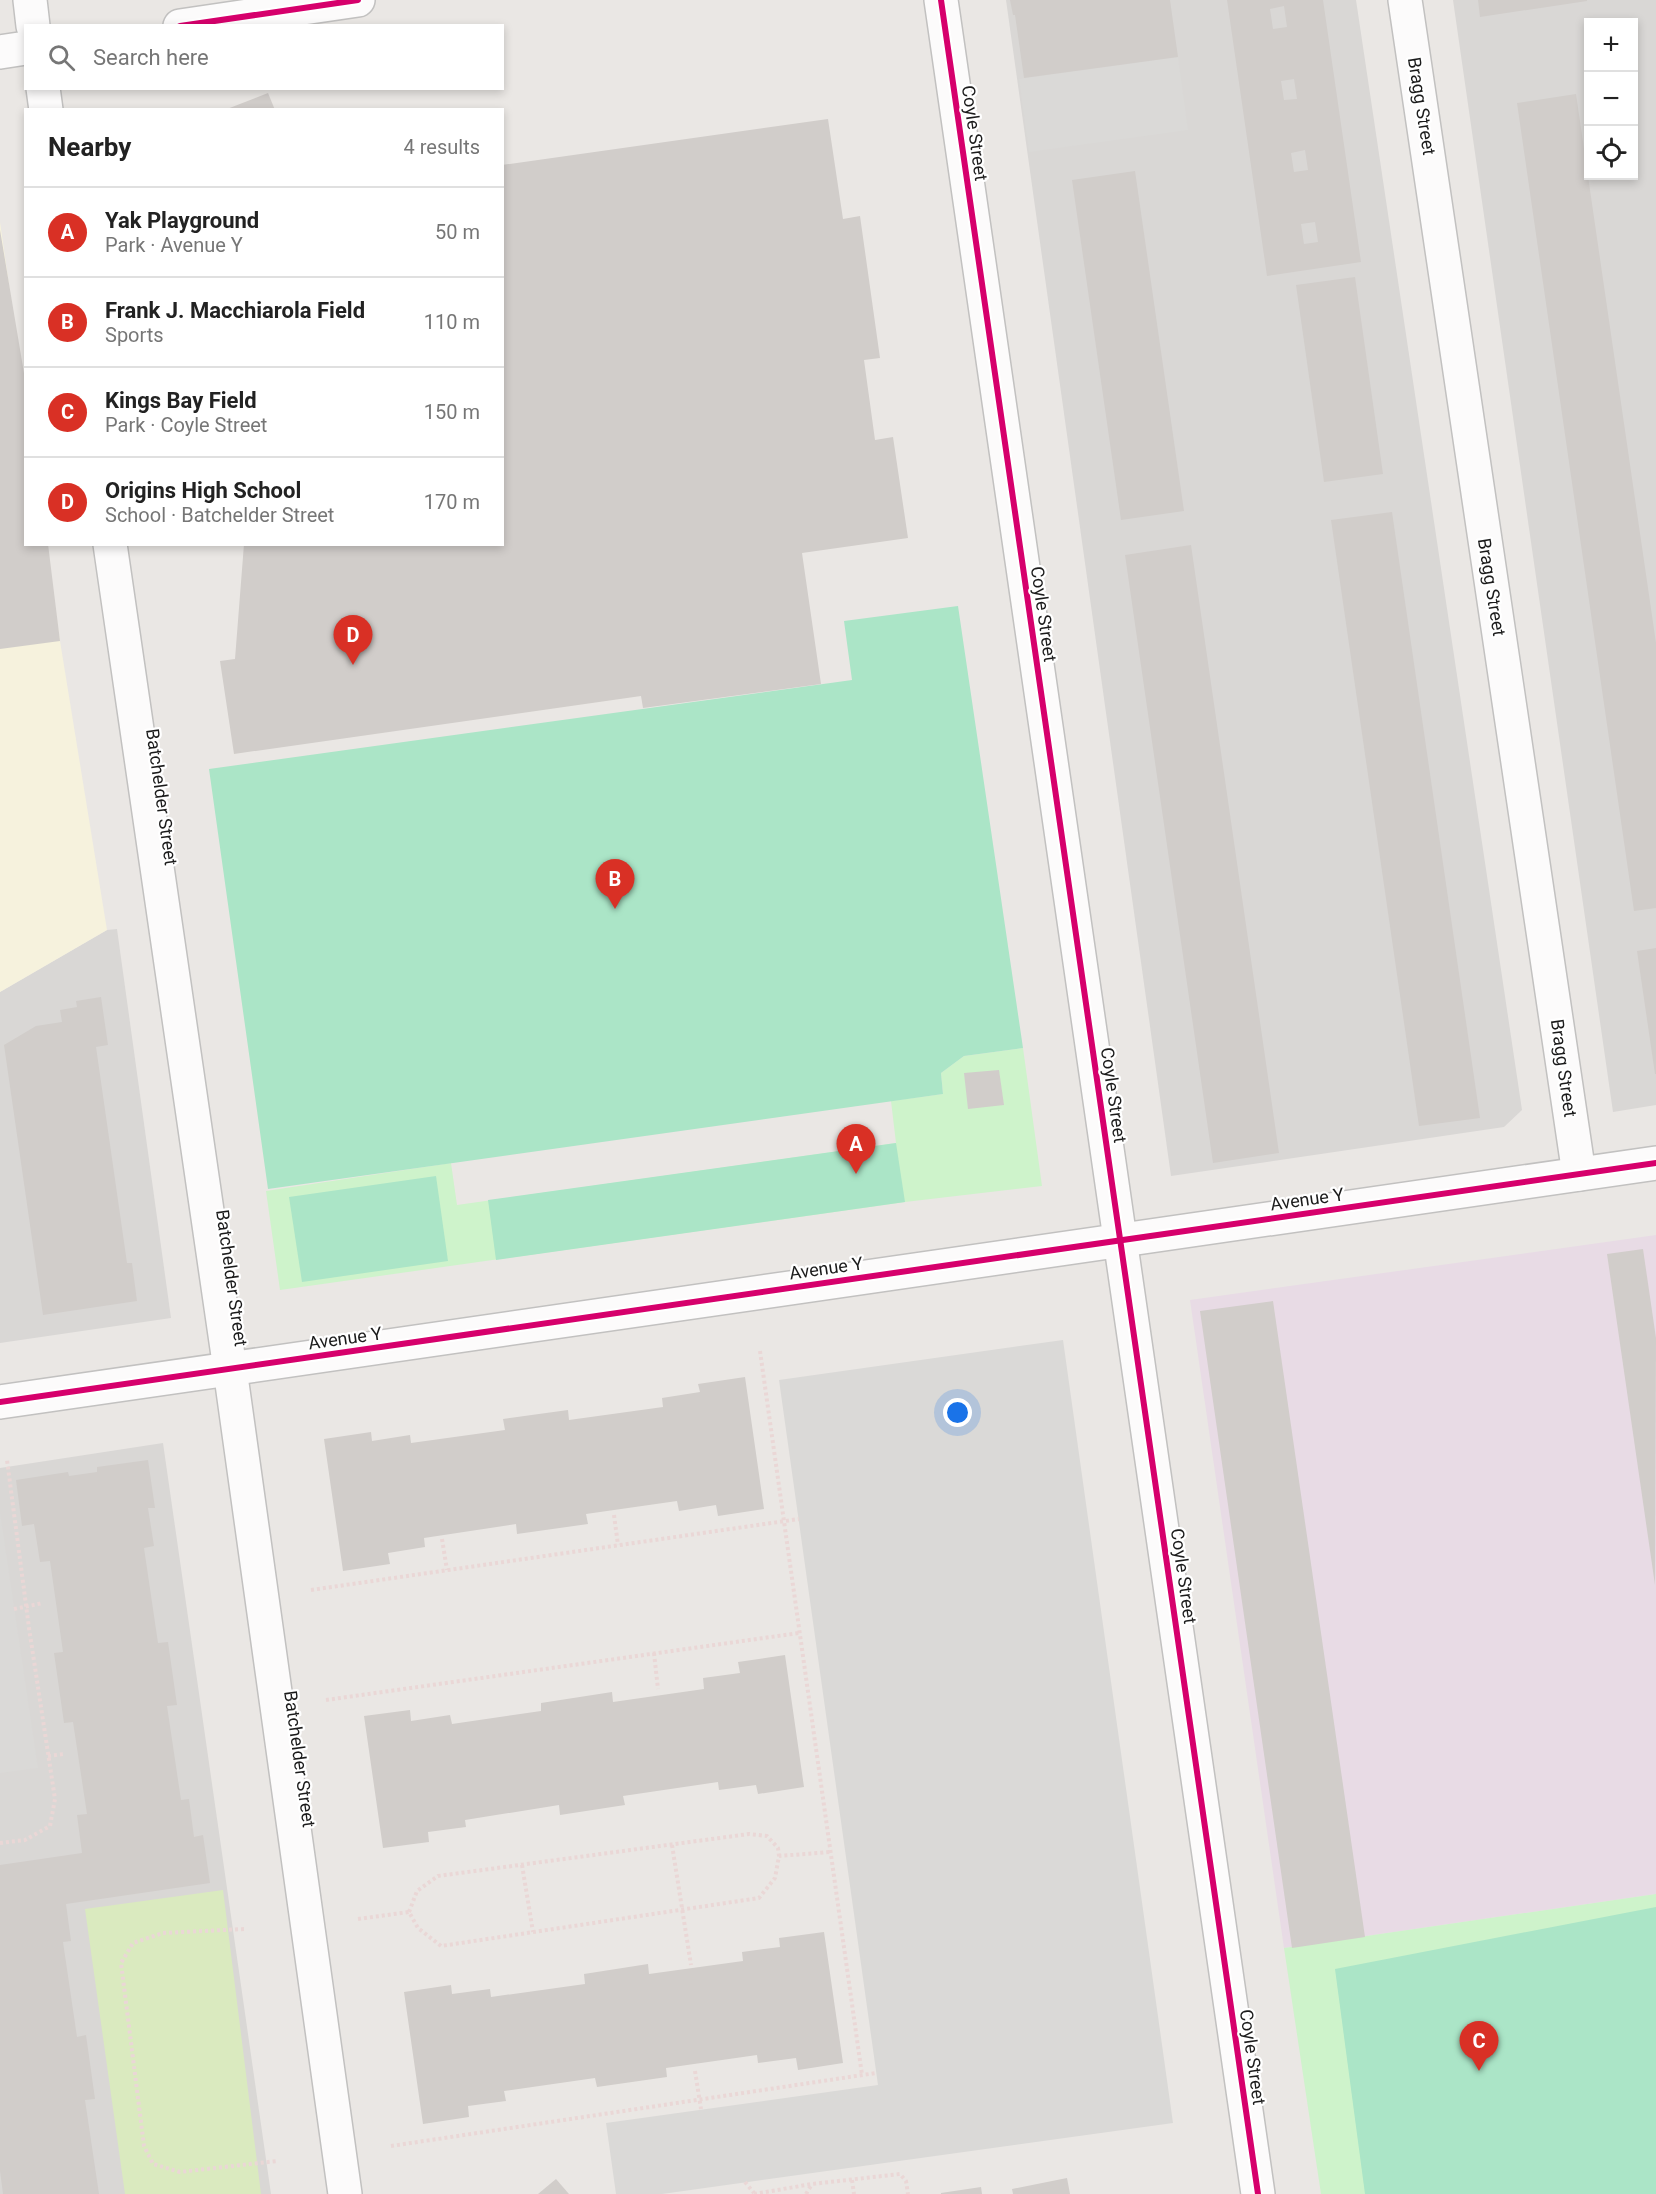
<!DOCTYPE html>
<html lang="en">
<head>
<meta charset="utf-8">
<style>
  :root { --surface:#fff; --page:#f6f6f6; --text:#222; --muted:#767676; --line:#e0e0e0; --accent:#d93025 }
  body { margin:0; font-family:Roboto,sans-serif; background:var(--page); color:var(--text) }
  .controls { position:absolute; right:18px; top:18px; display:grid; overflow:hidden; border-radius:0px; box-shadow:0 3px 9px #0003 }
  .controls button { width:54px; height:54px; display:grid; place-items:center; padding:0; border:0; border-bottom:2px solid var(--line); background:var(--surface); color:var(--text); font:30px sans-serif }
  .you { position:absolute; left:958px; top:1413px; width:21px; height:21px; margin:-15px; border:4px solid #fff; border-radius:50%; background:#1a73e8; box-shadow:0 0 0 9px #1a73e833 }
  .badge { display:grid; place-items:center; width:39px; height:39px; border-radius:50%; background:var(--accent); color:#fff; font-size:20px; font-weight:700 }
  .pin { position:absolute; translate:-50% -50px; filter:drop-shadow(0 2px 3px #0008) }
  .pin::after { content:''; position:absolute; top:32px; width:21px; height:18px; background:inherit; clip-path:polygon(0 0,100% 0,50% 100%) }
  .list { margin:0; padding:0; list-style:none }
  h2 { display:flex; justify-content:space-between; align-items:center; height:78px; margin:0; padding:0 24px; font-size:26px }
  h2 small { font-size:20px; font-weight:400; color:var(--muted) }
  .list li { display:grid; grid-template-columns:39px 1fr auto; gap:18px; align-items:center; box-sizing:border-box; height:90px; padding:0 24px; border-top:2px solid var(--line) }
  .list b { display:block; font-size:22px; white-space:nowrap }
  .list p { margin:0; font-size:20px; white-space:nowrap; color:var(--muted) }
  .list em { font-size:20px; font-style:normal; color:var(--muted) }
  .icon { flex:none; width:33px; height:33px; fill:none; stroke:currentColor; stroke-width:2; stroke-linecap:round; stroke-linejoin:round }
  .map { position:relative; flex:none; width:1656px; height:2194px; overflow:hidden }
  .search { position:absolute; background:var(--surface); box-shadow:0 3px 9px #0003; left:24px; top:24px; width:480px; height:66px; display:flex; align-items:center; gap:15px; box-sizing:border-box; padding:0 21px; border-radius:0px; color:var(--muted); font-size:22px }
  .panel { position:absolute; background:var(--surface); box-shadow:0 3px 9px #0003; left:24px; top:108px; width:480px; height:438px; border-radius:0px }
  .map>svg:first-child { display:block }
  .residential { fill:#d9d7d5; fill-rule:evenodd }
  .industrial { fill:#e8dbe5 }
  .education { fill:#f6f2dd }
  .grass { fill:#daeabf }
  .park { fill:#cef3cb }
  .pitch { fill:#abe5c7 }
  .parking { fill:#dad9d7 }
  .building { fill:#d1cdca; fill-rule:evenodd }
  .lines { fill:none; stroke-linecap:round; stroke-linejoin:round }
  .minor-casing { stroke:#c2c1c0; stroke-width:36 }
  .path { stroke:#ead7d6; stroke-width:4; stroke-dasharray:3 3; stroke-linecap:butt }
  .minor { stroke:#fcfbfb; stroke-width:33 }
  .cycleway-casing { stroke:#fff; stroke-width:10 }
  .cycleway { stroke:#d6006c; stroke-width:6 }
  .labels { text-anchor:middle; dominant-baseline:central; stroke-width:4.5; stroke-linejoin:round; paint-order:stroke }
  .street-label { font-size:18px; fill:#1b1b1b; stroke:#fff }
</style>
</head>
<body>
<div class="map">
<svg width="1656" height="2194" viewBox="0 0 1656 2194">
  <rect width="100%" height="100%" fill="#eae7e4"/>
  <g class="residential">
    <path d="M1006 0H1356L1522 1110 1504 1127 1171 1176Z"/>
    <path d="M1453 0H1656V1105L1613 1112ZM1588 22H1634V176H1588Z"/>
    <path d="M117 929 171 1318 0 1343V992L107 930Z"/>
    <path d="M163 1443 271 2194H0V1468Z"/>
  </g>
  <path class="industrial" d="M1656 1235V1894L1284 1948 1190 1300Z"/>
  <path class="education" d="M0 222 25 397 26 544 46 545 60 641 107 930 0 992Z"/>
  <path class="grass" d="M223 1890 261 2194H125L85 1909Z"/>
  <g class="park">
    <path d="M1023 1048 1042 1186 905 1202 280 1290 266 1191 451 1163 457 1205 896 1143 891 1101 943 1094 941 1073 964 1056Z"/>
    <path d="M1656 1894V2194H1321L1284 1948Z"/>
  </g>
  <g class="pitch">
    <path d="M958 606 1023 1048 964 1056 941 1073 943 1094 268 1189 209 769 852 680 844 621Z"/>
    <path d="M896 1143 905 1202 496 1260 488 1200Z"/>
    <path d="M436 1176 448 1261 302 1282 289 1197Z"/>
    <path d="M1656 1907V2194H1365L1335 1969Z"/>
  </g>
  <g class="parking">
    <path d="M1178 57 1188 130 1029 152 1019 79Z"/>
    <path d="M1063 1340 1173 2123 662 2194H616L606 2123 878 2085 779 1380Z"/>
    <path d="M0 1512 38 1768 0 1773Z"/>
  </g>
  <g class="building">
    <path d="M1010 0H1170L1178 57 1024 78 1015 15H1013Z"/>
    <path d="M1227 0H1323L1361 262 1267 276ZM1284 6 1287 27 1273 29 1270 9ZM1294 79 1297 99 1284 100 1281 81ZM1305 150 1308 170 1294 172 1291 153ZM1315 222 1318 242 1304 244 1301 224Z"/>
    <path d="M1478 0H1587V1L1480 17Z"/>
    <path d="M268 93 275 110H227V109Z"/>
    <path d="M1576 94 1656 643V908L1634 911 1517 103Z"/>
    <path d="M828 119 843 219 860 216 880 358 864 360 875 440 893 437 908 538 802 553 821 684 643 708 641 696 234 754 220 661 235 659 244 544H502V165Z"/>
    <path d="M1135 171 1184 511 1121 520 1072 180Z"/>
    <path d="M0 230 26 385V544H48L60 641 0 649Z"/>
    <path d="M1355 277 1383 474 1324 482 1296 285Z"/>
    <path d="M1392 512 1480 1118 1419 1126 1331 520Z"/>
    <path d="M1191 545 1279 1153 1213 1163 1125 555Z"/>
    <path d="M1656 948V1074H1655L1637 951Z"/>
    <path d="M101 997 108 1045 96 1047 127 1263H132L137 1301 43 1315 4 1045 36 1026 62 1022 60 1010 77 1007 76 1001Z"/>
    <path d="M999 1070 1004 1105 968 1109 964 1073Z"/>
    <path d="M1643 1249 1656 1338 1655 1585 1607 1254Z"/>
    <path d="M1273 1301 1365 1937 1292 1948 1200 1311Z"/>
    <path d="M745 1377 764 1509 718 1516 716 1505 679 1511 677 1501 586 1514 588 1524 517 1534 516 1524 424 1538 425 1547 388 1553 390 1564 343 1571 324 1439 371 1432 372 1441 410 1435 411 1443 505 1430 503 1419 568 1410 569 1420 663 1407 662 1398 700 1392 698 1384Z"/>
    <path d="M148 1460 155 1508H148L154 1546 144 1548 158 1643 168 1642 177 1705 167 1706 181 1800 189 1799 194 1837 203 1835 210 1883 66 1904 71 1941 63 1942 77 2037 86 2035 95 2099 85 2100 99 2194H3L0 2171V1865L82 1853 77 1815 87 1814 73 1722 64 1723 54 1653 63 1652 50 1561 40 1562 34 1524 22 1526 16 1480 68 1472 69 1476 97 1472V1467Z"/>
    <path d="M785 1655 804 1787 758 1794 756 1785 719 1790 718 1782 623 1796 625 1805 560 1815 559 1805 465 1820 466 1827 428 1832 429 1842 383 1848 364 1716 410 1710 411 1721 450 1715 452 1724 541 1711V1703L612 1692 613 1702 704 1689 703 1678 740 1673 738 1662Z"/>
    <path d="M824 1932 843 2063 798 2070 796 2058 758 2063 757 2055 666 2068 667 2077 597 2087 595 2078 504 2091 506 2101 468 2106 469 2117 423 2124 404 1992 451 1985 452 1994 490 1989 491 1997 585 1984 584 1974 648 1964 649 1974 743 1961 742 1952 780 1947 779 1938Z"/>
    <path d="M1067 2178 1070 2194H1013L1012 2189Z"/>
    <path d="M556 2179 569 2194H538Z"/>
    <path d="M981 2187 982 2194H941V2193Z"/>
  </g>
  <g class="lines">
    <g class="minor-casing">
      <g id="minor">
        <path d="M30 0 33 26"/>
        <path d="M941 0 1258 2194"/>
        <path d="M1405 0 1579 1174"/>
        <path d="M180 26 358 0"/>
        <path d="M0 52 26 48"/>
        <path d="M43 88 46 110"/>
        <path d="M110 544 230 1369 345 2194"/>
        <path d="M0 1402 1656 1163"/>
      </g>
    </g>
    <g class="path">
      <path d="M760 1351 862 2075"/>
      <path d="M614 1515 618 1545"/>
      <path d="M442 1539 447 1570"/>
      <path d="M311 1590 799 1519"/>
      <path d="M14 1609 43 1603"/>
      <path d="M654 1653 658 1689"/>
      <path d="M326 1700 799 1633"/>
      <path d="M48 1756 64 1754"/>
      <path d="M0 1843 25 1840 50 1826 55 1799 29 1628 7 1460"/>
      <path d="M672 1845 691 1965"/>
      <path d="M522 1865 533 1932"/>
      <path d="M409 1912 417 1891 438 1876 749 1834 767 1836 778 1848 779 1856"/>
      <path d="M358 1919 409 1912 418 1928 441 1946 759 1898 775 1878 779 1856 830 1852"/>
      <path d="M244 1929 163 1933 133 1943 121 1963 144 2146 153 2164 180 2172 277 2161"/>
      <path d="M695 2071 701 2109"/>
      <path d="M391 2146 876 2073"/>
      <path d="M852 2180 854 2194"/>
      <path d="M745 2182 754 2193"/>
      <path d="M754 2194 812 2184 900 2174 906 2181 908 2194"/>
      <path d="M806 2194 812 2184"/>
    </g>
    <use href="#minor" class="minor"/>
    <g class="cycleway-casing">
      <g id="cycleway">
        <path d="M941 0 1258 2194"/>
        <path d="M180 26 358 0"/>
        <path d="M0 1402 1656 1163"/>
      </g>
    </g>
    <use href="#cycleway" class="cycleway"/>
  </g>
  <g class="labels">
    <g class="street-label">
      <text transform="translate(1422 106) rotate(81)">Bragg Street</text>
      <text transform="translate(975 133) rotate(82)">Coyle Street</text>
      <text transform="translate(1492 587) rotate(81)">Bragg Street</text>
      <text transform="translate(1044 614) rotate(82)">Coyle Street</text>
      <text transform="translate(162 797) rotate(82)">Batchelder Street</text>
      <text transform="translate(1564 1068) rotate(82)">Bragg Street</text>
      <text transform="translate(1114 1095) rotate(82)">Coyle Street</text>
      <text transform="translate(1307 1199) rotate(-8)">Avenue Y</text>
      <text transform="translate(826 1268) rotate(-8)">Avenue Y</text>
      <text transform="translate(232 1278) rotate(82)">Batchelder Street</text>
      <text transform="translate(345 1338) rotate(-8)">Avenue Y</text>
      <text transform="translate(1184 1576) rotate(82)">Coyle Street</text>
      <text transform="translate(300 1759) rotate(82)">Batchelder Street</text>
      <text transform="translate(1253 2057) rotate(82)">Coyle Street</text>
    </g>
  </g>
</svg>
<div class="controls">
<button>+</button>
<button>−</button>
<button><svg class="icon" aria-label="locate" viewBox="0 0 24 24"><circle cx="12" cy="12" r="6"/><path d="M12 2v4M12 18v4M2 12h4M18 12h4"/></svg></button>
</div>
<div class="you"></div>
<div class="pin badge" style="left:856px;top:1174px">A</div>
<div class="pin badge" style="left:615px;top:909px">B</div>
<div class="pin badge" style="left:1479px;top:2071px">C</div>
<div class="pin badge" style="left:353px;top:665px">D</div>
<div class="search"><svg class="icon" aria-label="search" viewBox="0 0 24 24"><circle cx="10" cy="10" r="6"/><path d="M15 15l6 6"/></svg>Search here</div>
<section class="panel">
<h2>Nearby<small>4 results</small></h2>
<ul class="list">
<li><span class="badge">A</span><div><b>Yak Playground</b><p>Park · Avenue Y</p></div><em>50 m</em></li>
<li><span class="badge">B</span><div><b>Frank J. Macchiarola Field</b><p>Sports</p></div><em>110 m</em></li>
<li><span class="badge">C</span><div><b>Kings Bay Field</b><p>Park · Coyle Street</p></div><em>150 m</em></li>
<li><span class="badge">D</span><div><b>Origins High School</b><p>School · Batchelder Street</p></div><em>170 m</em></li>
</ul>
</section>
</div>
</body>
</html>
